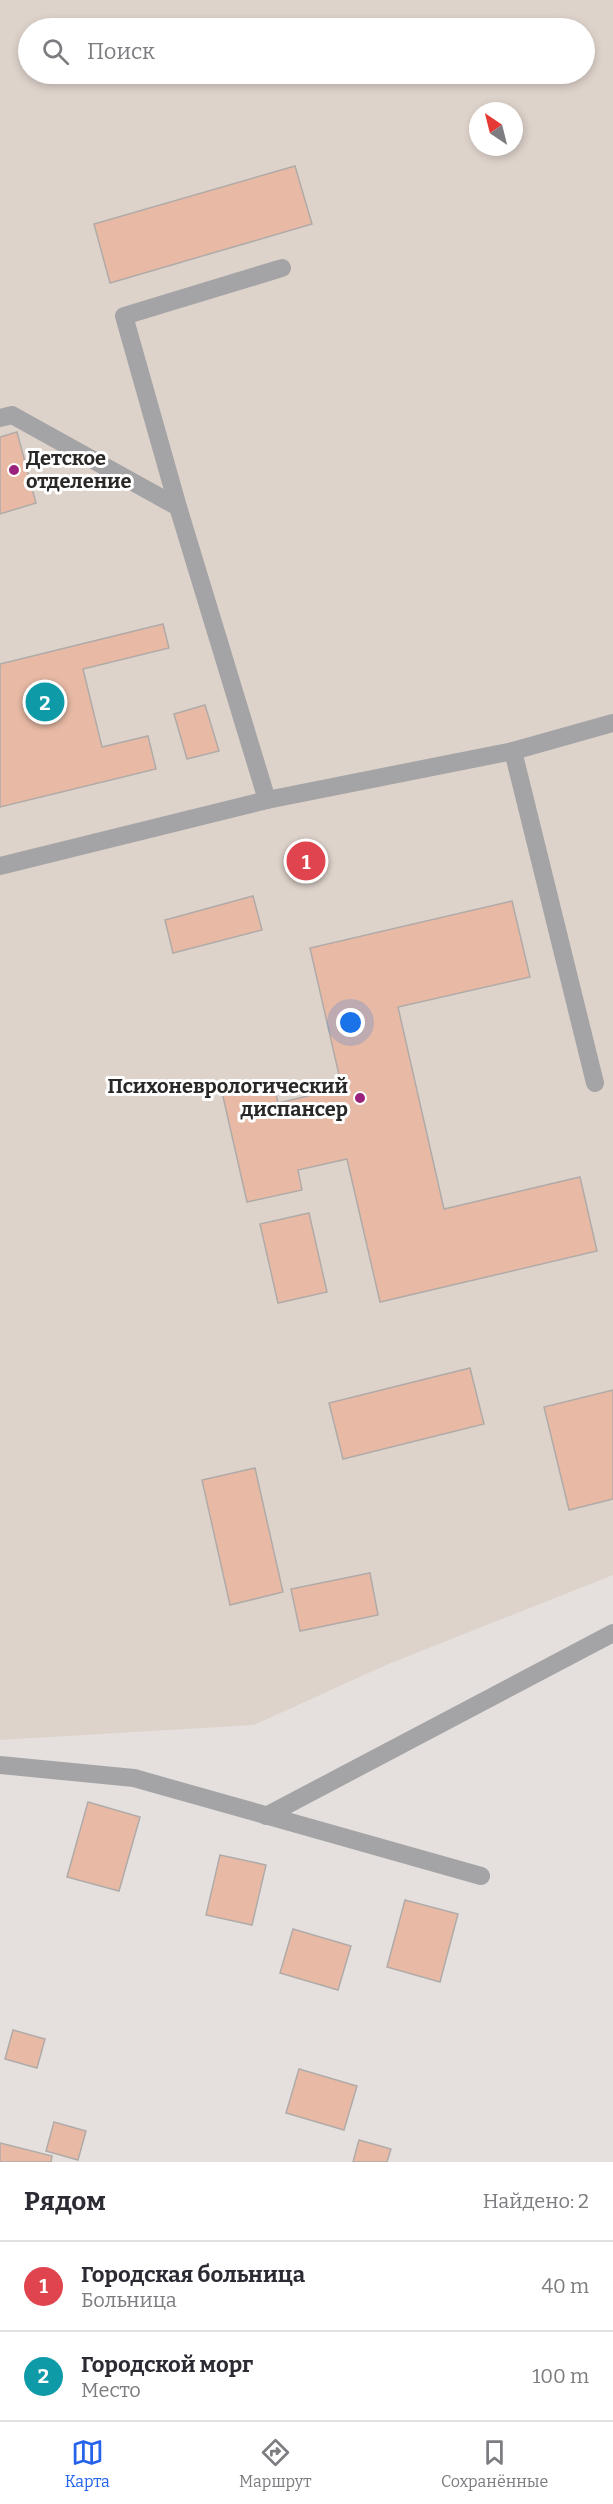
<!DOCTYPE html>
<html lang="ru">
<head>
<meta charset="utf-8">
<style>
  :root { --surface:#fff; --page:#f2f2f3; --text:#2b2b33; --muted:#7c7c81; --line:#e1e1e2; --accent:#2563eb }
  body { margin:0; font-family:Bitter,serif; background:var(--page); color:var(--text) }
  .compass { position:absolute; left:469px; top:102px; width:54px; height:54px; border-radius:50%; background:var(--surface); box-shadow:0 3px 9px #0003; rotate:325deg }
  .you { position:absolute; left:351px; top:1023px; width:21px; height:21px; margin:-15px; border:4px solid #fff; border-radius:50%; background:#1a73e8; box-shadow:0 0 0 9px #1a73e833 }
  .badge { display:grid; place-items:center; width:39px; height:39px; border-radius:50%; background:var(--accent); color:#fff; font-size:20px; font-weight:700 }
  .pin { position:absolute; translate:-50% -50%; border:3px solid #fff; box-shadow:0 2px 6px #0006 }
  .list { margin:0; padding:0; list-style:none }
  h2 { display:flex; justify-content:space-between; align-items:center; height:78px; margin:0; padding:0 24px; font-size:26px }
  h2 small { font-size:20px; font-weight:400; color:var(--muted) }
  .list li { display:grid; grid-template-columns:39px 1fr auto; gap:18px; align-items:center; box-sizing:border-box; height:90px; padding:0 24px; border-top:2px solid var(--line) }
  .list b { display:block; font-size:22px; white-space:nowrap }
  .list p { margin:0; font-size:20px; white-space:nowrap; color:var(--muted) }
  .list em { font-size:20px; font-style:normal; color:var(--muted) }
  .icon { flex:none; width:33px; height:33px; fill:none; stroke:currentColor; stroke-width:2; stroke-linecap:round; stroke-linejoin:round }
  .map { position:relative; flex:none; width:613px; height:2162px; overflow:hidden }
  .search { position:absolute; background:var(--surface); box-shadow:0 3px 9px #0003; left:18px; right:18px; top:18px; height:66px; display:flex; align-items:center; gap:15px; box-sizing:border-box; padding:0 21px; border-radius:33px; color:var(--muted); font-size:22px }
  .sheet { height:258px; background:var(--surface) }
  nav { display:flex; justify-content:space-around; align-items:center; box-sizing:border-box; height:84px; border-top:2px solid var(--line); background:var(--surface); font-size:16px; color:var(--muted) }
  nav a { display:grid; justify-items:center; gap:3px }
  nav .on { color:var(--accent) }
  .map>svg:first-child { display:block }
  .built { fill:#ded3cb; fill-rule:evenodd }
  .building { fill:#e8baa5; stroke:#b0aba8; stroke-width:1.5 }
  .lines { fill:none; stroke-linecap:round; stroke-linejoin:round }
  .minor { stroke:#a4a4a7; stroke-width:18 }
  .poi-dot { fill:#9a227d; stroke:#fff; stroke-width:2 }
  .labels { text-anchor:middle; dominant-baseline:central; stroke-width:6; stroke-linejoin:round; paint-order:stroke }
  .poi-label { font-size:20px; font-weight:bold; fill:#2a2827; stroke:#fff; text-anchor:start }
</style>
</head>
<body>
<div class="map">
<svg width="613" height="2162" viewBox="0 0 613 2162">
  <rect width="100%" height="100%" fill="#e5e0dd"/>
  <path class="built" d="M0 0H613V1575L386 1665 254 1725 0 1740ZM28 28H584V74H28ZM478 111H514V147H478Z"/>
  <g class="building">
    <path d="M295 166 312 224 110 283 94 224Z"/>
    <path d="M17 432 36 503 0 514V437Z"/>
    <path d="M163 624 169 648 83 669 102 747 148 736 156 769 0 807V664Z"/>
    <path d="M205 705 219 751 187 759 174 714Z"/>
    <path d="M253 896 262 930 173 953 165 920Z"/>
    <path d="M512 901 530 977 398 1007 444 1209 580 1177 597 1251 380 1302 347 1159 298 1170 302 1190 247 1202 222 1092 273 1080 278 1103 342 1088 310 948Z"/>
    <path d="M309 1213 327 1292 278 1303 260 1224Z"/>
    <path d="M470 1368 484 1424 343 1459 329 1403Z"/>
    <path d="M613 1390V1499L569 1510 544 1407Z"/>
    <path d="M255 1468 283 1592 230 1605 202 1480Z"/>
    <path d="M370 1573 378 1615 300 1631 291 1589Z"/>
    <path d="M88 1802 140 1817 119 1891 67 1877Z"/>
    <path d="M220 1855 266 1865 252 1925 206 1915Z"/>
    <path d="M405 1900 458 1914 440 1982 387 1967Z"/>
    <path d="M293 1929 351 1946 338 1990 280 1973Z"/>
    <path d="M13 2030 45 2039 37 2068 5 2059Z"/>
    <path d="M299 2069 357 2086 344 2130 286 2113Z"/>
    <path d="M54 2122 86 2131 78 2160 46 2151Z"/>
    <path d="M359 2140 391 2149 387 2162H353Z"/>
    <path d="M0 2143 52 2156 51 2162H0Z"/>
  </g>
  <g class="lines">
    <g class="minor">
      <path d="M0 418 12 415 178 507 267 800"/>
      <path d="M178 507 124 316 282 268"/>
      <path d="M513 751 595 1083"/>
      <path d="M0 866 267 800 513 751 613 723"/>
      <path d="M0 1765 134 1778 481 1876"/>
      <path d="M266 1816 613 1633"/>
    </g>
  </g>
  <g class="poi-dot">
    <circle cx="14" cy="470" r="6"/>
    <circle cx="360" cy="1098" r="6"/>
  </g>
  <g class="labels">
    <g class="poi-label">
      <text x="26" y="458">Детское<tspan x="26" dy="23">отделение</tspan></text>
      <text x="348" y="1086" text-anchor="end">Психоневрологический<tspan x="348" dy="23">диспансер</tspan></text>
    </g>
  </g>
</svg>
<svg class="compass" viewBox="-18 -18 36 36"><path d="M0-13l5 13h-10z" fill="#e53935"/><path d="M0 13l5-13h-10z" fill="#7c7c81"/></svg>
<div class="you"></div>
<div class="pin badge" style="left:306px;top:861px;background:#e0444e">1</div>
<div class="pin badge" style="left:45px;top:702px;background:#0f9aa8">2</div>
<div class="search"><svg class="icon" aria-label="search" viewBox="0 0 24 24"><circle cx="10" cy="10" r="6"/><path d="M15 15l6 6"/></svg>Поиск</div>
</div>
<section class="sheet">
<h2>Рядом<small>Найдено: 2</small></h2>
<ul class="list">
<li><span class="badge" style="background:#e0444e">1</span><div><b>Городская больница</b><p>Больница</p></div><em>40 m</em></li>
<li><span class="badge" style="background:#0f9aa8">2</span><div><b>Городской морг</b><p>Место</p></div><em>100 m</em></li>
</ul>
</section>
<nav>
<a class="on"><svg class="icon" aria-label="map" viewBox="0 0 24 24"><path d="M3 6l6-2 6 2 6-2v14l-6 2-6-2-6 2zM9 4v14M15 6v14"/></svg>Карта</a>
<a><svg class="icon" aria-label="directions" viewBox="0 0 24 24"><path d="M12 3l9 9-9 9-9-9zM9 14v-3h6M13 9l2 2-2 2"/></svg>Маршрут</a>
<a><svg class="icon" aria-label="saved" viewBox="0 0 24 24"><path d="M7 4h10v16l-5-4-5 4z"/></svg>Сохранённые</a>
</nav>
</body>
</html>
